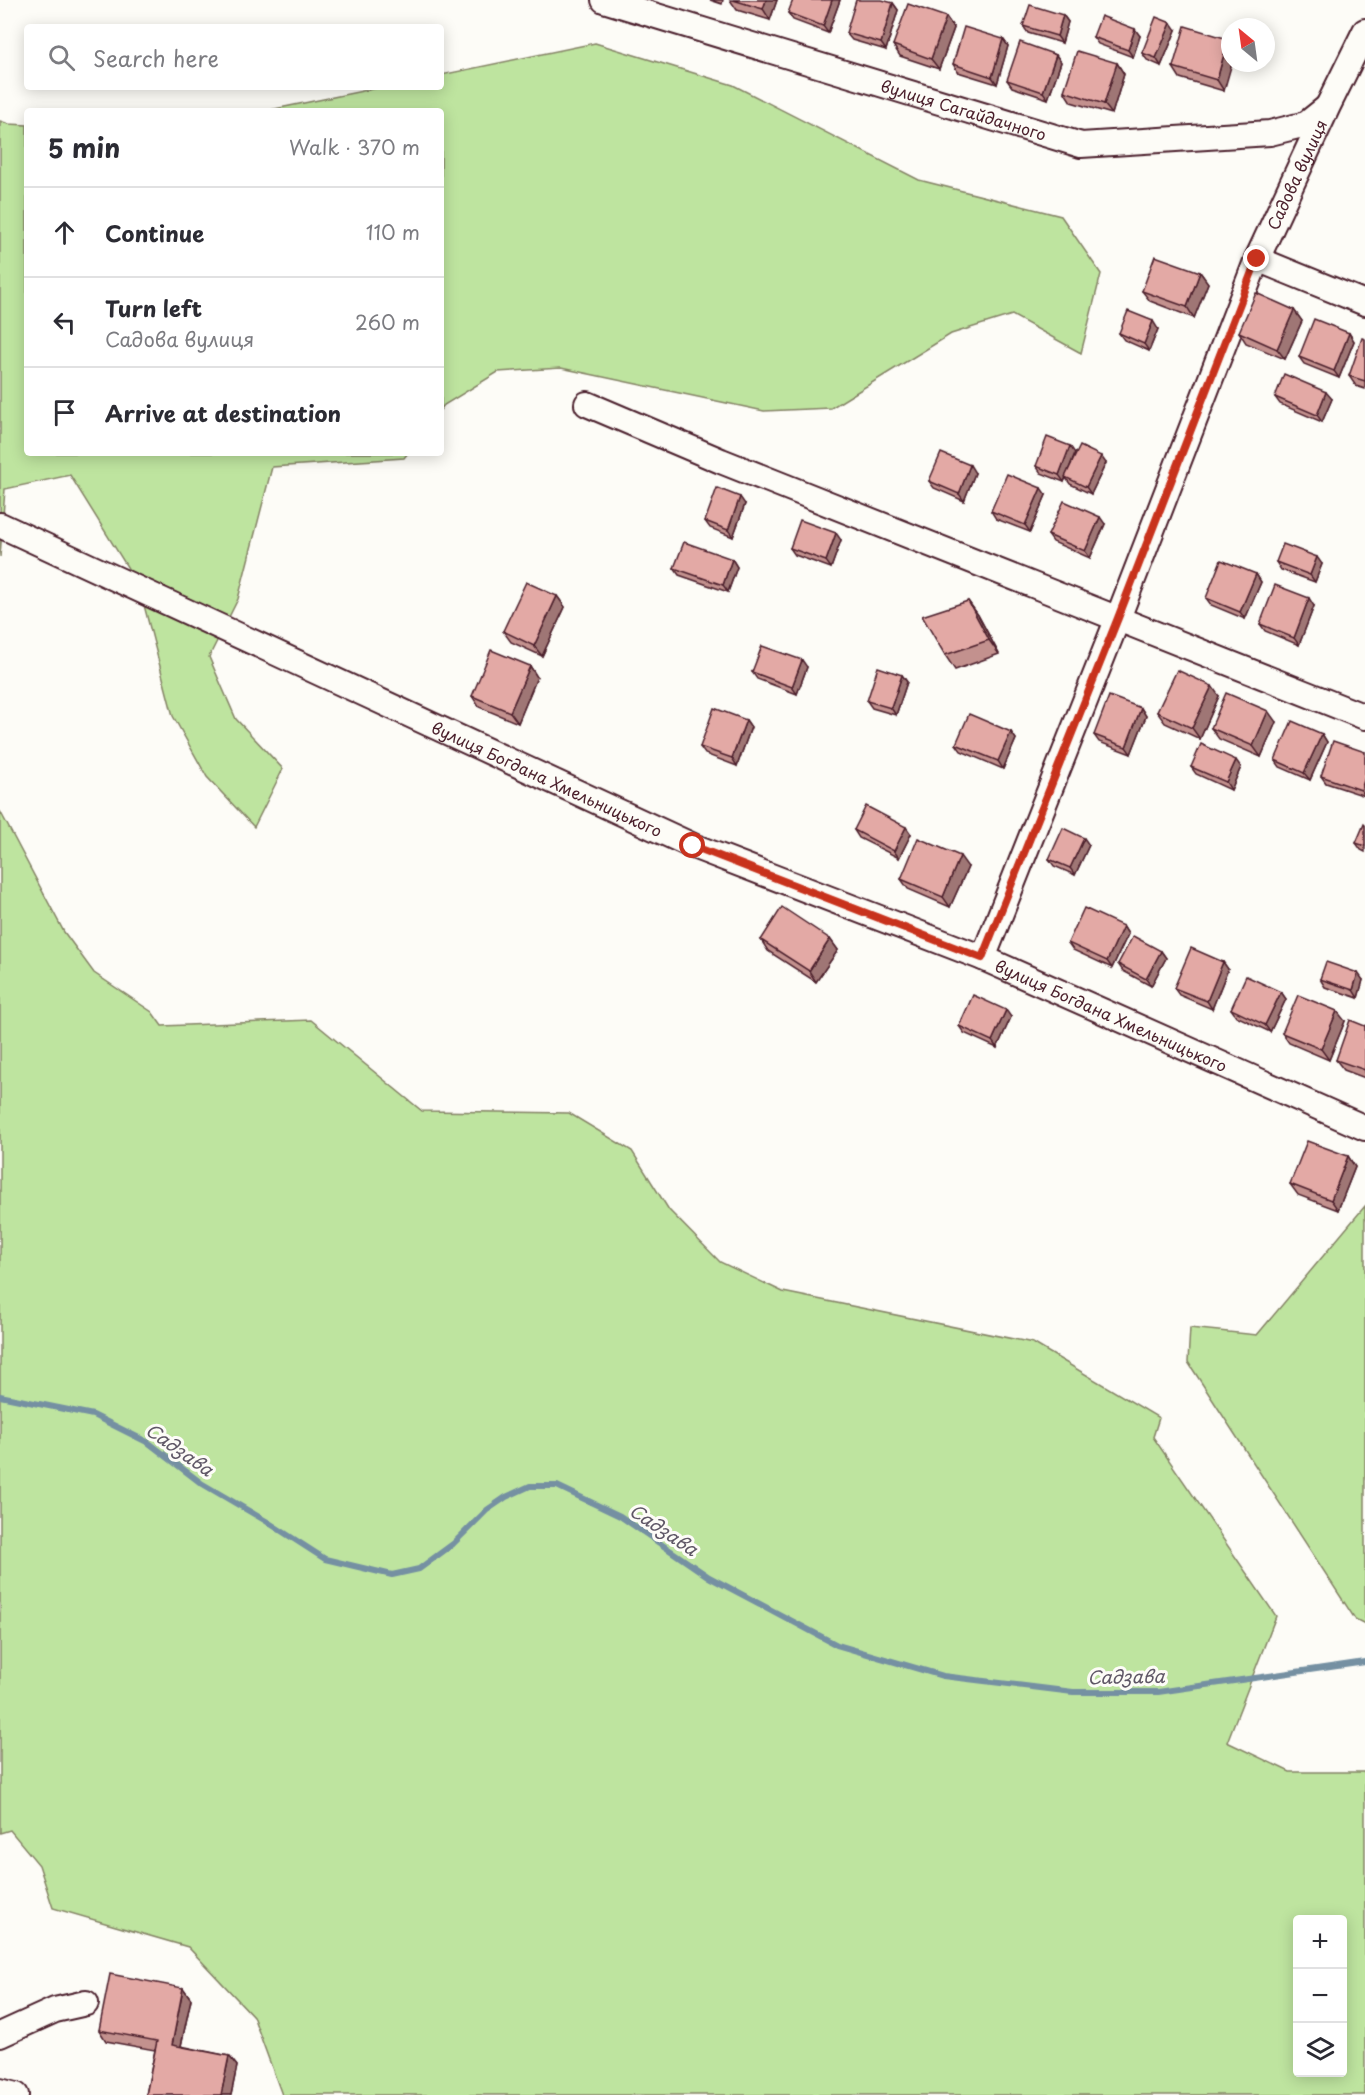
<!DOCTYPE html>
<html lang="en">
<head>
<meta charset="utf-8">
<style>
  :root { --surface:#fff; --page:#f7f7f7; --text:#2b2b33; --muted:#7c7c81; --line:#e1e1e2 }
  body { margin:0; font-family:"Playpen Sans",sans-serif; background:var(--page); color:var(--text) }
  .controls { position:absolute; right:18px; bottom:18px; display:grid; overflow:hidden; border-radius:6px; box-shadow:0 3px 15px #0003 }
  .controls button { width:54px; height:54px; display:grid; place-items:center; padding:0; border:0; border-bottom:2px solid var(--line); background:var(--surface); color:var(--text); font:30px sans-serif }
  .compass { position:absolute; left:1221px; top:18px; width:54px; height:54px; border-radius:50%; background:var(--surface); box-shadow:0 3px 15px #0003; rotate:331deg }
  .stop { position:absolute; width:18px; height:18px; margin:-14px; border:4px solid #c8321e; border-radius:50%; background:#fff }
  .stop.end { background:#c8321e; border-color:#fff; box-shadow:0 2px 6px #0008 }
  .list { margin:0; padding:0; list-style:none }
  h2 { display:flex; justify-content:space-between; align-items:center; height:78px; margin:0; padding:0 24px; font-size:26px }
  h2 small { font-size:20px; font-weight:400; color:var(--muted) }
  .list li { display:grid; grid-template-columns:39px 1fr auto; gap:18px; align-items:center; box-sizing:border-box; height:90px; padding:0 24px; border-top:2px solid var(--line) }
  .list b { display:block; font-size:22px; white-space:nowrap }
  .list p { margin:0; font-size:20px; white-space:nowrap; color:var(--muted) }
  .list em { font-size:20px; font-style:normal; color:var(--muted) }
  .icon { flex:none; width:33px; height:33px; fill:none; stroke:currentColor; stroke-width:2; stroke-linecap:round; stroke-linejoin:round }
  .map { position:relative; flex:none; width:1365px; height:2095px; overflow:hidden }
  .search { position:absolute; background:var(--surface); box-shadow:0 3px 15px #0003; left:24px; top:24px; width:420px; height:66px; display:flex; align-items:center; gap:15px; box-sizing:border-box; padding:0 21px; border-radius:6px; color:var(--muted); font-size:22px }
  .panel { position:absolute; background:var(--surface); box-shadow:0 3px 15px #0003; left:24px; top:108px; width:420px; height:348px; border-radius:6px }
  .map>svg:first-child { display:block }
  .green { fill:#bee49f; stroke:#848265; stroke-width:1.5; fill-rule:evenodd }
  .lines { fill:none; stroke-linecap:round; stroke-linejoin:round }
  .stream { stroke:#7490a2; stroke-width:6 }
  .minor-casing { stroke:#4a1f2b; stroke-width:28 }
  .minor { stroke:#fdfcf7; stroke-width:24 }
  .wall { fill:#c3918e; stroke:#4a1f2b; stroke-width:1.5 }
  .shaded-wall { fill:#9f7674; stroke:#4a1f2b; stroke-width:1.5 }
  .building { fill:#e3a9a5; stroke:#4a1f2b; stroke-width:1.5 }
  .route { stroke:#c8321e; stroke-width:8 }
  .labels { text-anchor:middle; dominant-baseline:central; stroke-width:6; stroke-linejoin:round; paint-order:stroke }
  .street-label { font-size:16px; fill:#4a1f2b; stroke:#fdfcf7 }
  .water-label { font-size:18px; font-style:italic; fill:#5f5766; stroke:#fdfcf7 }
</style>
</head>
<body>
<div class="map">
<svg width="1365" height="2095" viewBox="0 0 1365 2095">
  <rect width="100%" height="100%" fill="#fdfcf7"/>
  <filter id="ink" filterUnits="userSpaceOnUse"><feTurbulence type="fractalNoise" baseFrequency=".0167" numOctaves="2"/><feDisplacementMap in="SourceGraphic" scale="12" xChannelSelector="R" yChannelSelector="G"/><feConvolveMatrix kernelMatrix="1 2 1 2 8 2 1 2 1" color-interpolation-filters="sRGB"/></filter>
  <g filter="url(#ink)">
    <g class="green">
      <path d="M595 43 733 85 919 180 1061 216 1101 274 1081 353 1012 315 951 334 831 408 764 411 561 368 498 372 444 405 441 409V111H265L382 87H441V75Z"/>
      <path d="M0 121 9 124 27 125V453H408L404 458 272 467 238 599 209 657 236 719 283 769 254 827 207 777 173 716 139 586 70 475 5 489 0 557Z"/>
      <path d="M0 811 64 932 94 973 152 1012 162 1026 311 1020 422 1111 569 1113 632 1151 669 1210 720 1262 783 1292 1033 1343 1159 1418 1153 1437 1276 1616 1227 1742 1290 1772H1365V2095H282L253 2016 188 1947 53 1908 39 1865 10 1830 0 1833ZM1298 1920H1342V2072H1298Z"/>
      <path d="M1365 1206V1624L1355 1619 1188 1362 1190 1328 1257 1335Z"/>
    </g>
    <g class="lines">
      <path class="stream" d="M0 1396 93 1415 149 1443 201 1483 266 1521 325 1559 392 1575 419 1569 453 1544 487 1510 506 1497 530 1486H557L620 1516 709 1577 837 1645 943 1676 1073 1692H1158L1365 1662"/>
      <g class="minor-casing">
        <g id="minor">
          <path id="s1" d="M604 0 1081 145 1270 133 1306 124 1326 108"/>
          <path d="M1257 259 1365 303"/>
          <path d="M587 404 721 461 1365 717"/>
          <path id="s2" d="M0 525 693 846 983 958 1365 1128"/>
          <path id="s3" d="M983 958 1118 618 1257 259 1328 106 1365 31"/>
          <path d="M0 2035 55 2010 86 2003"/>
          <path d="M0 2091 16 2095"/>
        </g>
      </g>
      <use href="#minor" class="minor"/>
    </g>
    <g class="wall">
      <path d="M710 0H723L722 4Z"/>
      <path d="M730 0H777L770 20 737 10Z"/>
      <path d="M840 0 828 33 793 20 788 13Z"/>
      <path d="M893 3 898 10 886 50 852 40 846 33Z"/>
      <path d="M1063 15 1068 22 1062 43 1028 33 1023 26Z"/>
      <path d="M946 17 954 28 939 69 900 56 893 45Z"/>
      <path d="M1176 30 1161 66 1147 60 1142 53Z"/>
      <path d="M1140 36 1133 57 1098 44 1093 37Z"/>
      <path d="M1003 39 1008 46 997 84 958 72 953 64Z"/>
      <path d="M1230 41 1224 91 1180 78 1173 67Z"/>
      <path d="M1056 55 1061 62 1048 99 1012 87 1007 80Z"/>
      <path d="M1117 63 1124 74 1112 114 1071 102 1064 91Z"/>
      <path d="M1200 272 1208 283 1194 318 1150 301 1142 291Z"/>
      <path d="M1294 310 1302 321 1285 359 1246 343 1239 332Z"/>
      <path d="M1158 329 1149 351 1124 340 1119 333Z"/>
      <path d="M1349 333 1354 341 1339 378 1304 364 1299 357Z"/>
      <path d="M1365 339V389L1356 386 1349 376Z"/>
      <path d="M1275 397 1332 399 1322 422 1280 404Z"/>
      <path d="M1075 453 1072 463H1106L1091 494 1070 484 1066 478 1064 482 1041 473 1036 466Z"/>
      <path d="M975 473 964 501 934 488 929 481Z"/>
      <path d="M1046 495 1030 532 996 519 991 511Z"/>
      <path d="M745 504 733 537 710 528 705 521Z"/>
      <path d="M1105 524 1090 558 1053 542 1048 535Z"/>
      <path d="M841 540 831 568 795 555 790 548Z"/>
      <path d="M732 559 737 567 728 592 679 575 674 568Z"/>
      <path d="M1276 562 1322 564 1315 582 1281 570Z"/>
      <path d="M1256 574 1261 582 1245 619 1211 605 1206 598Z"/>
      <path d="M557 596 565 607 542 656 511 642 503 631Z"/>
      <path d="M968 601 978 615 999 654 955 670 945 655Z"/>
      <path d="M1314 606 1299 645 1265 631 1260 624Z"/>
      <path d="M530 666 537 677 518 723 479 707 472 696Z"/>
      <path d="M807 667 797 694 757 679 752 672Z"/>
      <path d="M902 675 907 682 896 715 872 708 867 701Z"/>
      <path d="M1219 696 1200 739 1165 723 1157 712Z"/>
      <path d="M1141 708 1146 716 1131 754 1099 742 1094 735Z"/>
      <path d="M746 720 751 727 737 766 705 754 700 747Z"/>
      <path d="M1276 722 1261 757 1219 739 1211 728Z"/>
      <path d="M1011 732 1016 739 1003 769 961 751 956 744Z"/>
      <path d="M1322 734 1327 742 1310 780 1280 767 1275 760Z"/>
      <path d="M1365 752V796L1326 783 1321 776Z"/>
      <path d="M1191 767H1241L1231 790 1196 774Z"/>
      <path d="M1365 825V852L1361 850 1356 843Z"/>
      <path d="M854 830 911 834 899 858 859 838Z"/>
      <path d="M1089 845 1075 875 1054 866 1049 859Z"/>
      <path d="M968 867 950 907 908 889 901 879Z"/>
      <path d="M1123 926 1128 934 1112 968 1073 950 1068 943Z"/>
      <path d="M830 939 838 950 816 982 768 951 761 940Z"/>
      <path d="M1161 951 1166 958 1151 986 1123 971 1118 964Z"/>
      <path d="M1223 962 1228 969 1212 1009 1179 995 1174 988Z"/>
      <path d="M1320 979 1363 980 1358 998 1325 987Z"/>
      <path d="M1281 992 1286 999 1270 1032 1236 1016 1231 1009Z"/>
      <path d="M1011 1017 997 1048 964 1033 959 1026Z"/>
      <path d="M1345 1021 1329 1060 1289 1043 1282 1033Z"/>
      <path d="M1365 1026V1078L1344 1070 1336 1060Z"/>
      <path d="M1348 1156 1355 1167 1338 1210 1298 1195 1290 1184Z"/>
      <path d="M183 1988 191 1999 181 2046 229 2056 237 2066 231 2095H146L155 2050 106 2041 99 2030Z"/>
    </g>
    <g class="shaded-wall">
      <path d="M766 0H777L770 20 763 9Z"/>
      <path d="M832 0H840L828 33 823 26Z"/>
      <path d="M893 3 898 10 886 50 881 43Z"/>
      <path d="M1063 15 1068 22 1062 43 1057 36Z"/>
      <path d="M946 17 954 28 939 69 931 59Z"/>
      <path d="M1171 23 1176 30 1161 66 1156 58Z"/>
      <path d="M1135 29 1140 36 1133 57 1128 50Z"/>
      <path d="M1003 39 1008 46 997 84 992 77Z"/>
      <path d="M1228 39 1230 41V63H1232L1224 91 1217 80Z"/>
      <path d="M1056 55 1061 62 1048 99 1043 92Z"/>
      <path d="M1117 63 1124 74 1112 114 1104 104Z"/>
      <path d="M1200 272 1208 283 1194 318 1187 307Z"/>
      <path d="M1294 310 1302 321 1285 359 1277 349Z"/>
      <path d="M1153 321 1158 329 1149 351 1144 344Z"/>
      <path d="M1349 333 1354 341 1339 378 1334 371Z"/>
      <path d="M1326 392 1332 399 1322 422 1317 415Z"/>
      <path d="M1070 446 1075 453 1064 482 1059 475Z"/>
      <path d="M1101 456 1106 463 1091 494 1086 487Z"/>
      <path d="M970 465 975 473 964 501 959 494Z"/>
      <path d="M1041 488 1046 495 1030 532 1025 525Z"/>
      <path d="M740 497 745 504 733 537 728 530Z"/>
      <path d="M1100 517 1105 524 1090 558 1085 551Z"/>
      <path d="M836 533 841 540 831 568 826 561Z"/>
      <path d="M1317 557 1322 564 1315 582 1310 575Z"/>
      <path d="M732 559 737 567 728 592 723 585Z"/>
      <path d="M1256 574 1261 582 1245 619 1240 612Z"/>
      <path d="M557 596 565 607 542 656 534 646Z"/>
      <path d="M1309 598 1314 606 1299 645 1294 638Z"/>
      <path d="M968 601 978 615 999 654 989 640Z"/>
      <path d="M802 660 807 667 797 694 792 687Z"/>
      <path d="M530 666 537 677 518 723 510 712Z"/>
      <path d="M902 675 907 682 896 715 891 708Z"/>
      <path d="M1212 686 1219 696 1200 739 1192 728Z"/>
      <path d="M1141 708 1146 716 1131 754 1126 747Z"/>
      <path d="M1268 711 1276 722 1261 757 1253 746Z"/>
      <path d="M746 720 751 727 737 766 732 758Z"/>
      <path d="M1011 732 1016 739 1003 769 998 761Z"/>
      <path d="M1322 734 1327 742 1310 780 1304 773Z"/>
      <path d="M1236 760 1241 767 1231 790 1226 782Z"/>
      <path d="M1365 777V796L1361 790Z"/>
      <path d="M906 827 911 834 899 858 894 851Z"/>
      <path d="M1084 838 1089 845 1075 875 1070 868Z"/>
      <path d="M960 856 968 867 950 907 943 897Z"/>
      <path d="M1123 926 1128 934 1112 968 1107 961Z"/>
      <path d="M830 939 838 950 816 982 809 971Z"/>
      <path d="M1161 951 1166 958 1151 986 1146 979Z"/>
      <path d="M1223 962 1228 969 1212 1009 1207 1001Z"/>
      <path d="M1358 973 1363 980 1358 998 1353 990Z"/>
      <path d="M1281 992 1286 999 1270 1032 1265 1025Z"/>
      <path d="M1006 1010 1011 1017 997 1048 992 1041Z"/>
      <path d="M1337 1011 1345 1021 1329 1060 1321 1049Z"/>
      <path d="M1348 1156 1355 1167 1338 1210 1331 1200Z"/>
      <path d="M183 1988 191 1999 179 2055 172 2045Z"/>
      <path d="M229 2056 237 2066 231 2095H221Z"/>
    </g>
    <g class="building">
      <path d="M733 0H766L763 9Z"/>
      <path d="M793 0H832L823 26 788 13Z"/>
      <path d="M856 0H882L893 3 881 43 846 33Z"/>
      <path d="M908 4 946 17 931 59 893 45Z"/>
      <path d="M1030 5 1063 15 1057 36 1023 26Z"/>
      <path d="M1101 16 1135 29 1128 50 1093 37Z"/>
      <path d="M1156 17 1171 23 1156 58 1142 53Z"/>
      <path d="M1185 26 1228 39 1217 80 1173 67Z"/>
      <path d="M964 27 1003 39 992 77 953 64Z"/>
      <path d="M1020 42 1056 55 1043 92 1007 80Z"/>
      <path d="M1077 51 1117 63 1104 104 1064 91Z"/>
      <path d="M1155 256 1200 272 1187 307 1142 291Z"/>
      <path d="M1256 293 1294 310 1277 349 1239 332Z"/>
      <path d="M1128 311 1153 321 1144 344 1119 333Z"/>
      <path d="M1314 319 1349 333 1334 371 1299 357Z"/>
      <path d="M1362 338 1365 339V381L1349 376Z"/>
      <path d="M1284 374 1326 392 1317 415 1275 397Z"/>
      <path d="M1047 437 1070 446 1059 475 1036 466Z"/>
      <path d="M1080 446 1101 456 1086 487 1065 477Z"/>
      <path d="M941 453 970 465 959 494 929 481Z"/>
      <path d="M1007 474 1041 488 1025 525 991 511Z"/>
      <path d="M717 488 740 497 728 530 705 521Z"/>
      <path d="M1064 501 1100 517 1085 551 1048 535Z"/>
      <path d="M800 520 836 533 826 561 790 548Z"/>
      <path d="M684 542 732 559 723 585 674 568Z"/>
      <path d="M1283 544 1317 557 1310 575 1276 562Z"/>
      <path d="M1221 560 1256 574 1240 612 1206 598Z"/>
      <path d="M526 582 557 596 534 646 503 631Z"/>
      <path d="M1275 585 1309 598 1294 638 1260 624Z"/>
      <path d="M968 601 989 640 945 655 922 616Z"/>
      <path d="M762 646 802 660 792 687 752 672Z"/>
      <path d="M491 650 530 666 510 712 472 696Z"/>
      <path d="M878 667 902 675 891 708 867 701Z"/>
      <path d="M1177 670 1212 686 1192 728 1157 712Z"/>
      <path d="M1226 693 1268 711 1253 746 1211 728Z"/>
      <path d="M1109 696 1141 708 1126 747 1094 735Z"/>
      <path d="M714 708 746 720 732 758 700 747Z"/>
      <path d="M969 714 1011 732 998 761 956 744Z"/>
      <path d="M1292 721 1322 734 1304 773 1275 760Z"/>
      <path d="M1333 741 1365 752V777L1361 790 1321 776Z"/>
      <path d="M1201 744 1236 760 1226 782 1191 767Z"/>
      <path d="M866 806 906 827 894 851 854 830Z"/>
      <path d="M1364 824 1365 825V846L1356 843Z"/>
      <path d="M1063 828 1084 838 1070 868 1049 859Z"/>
      <path d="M918 838 960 856 943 897 901 879Z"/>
      <path d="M782 907 830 939 809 971 761 940Z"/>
      <path d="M1084 908 1123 926 1107 961 1068 943Z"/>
      <path d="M1133 936 1161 951 1146 979 1118 964Z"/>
      <path d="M1191 948 1223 962 1207 1001 1174 988Z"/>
      <path d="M1326 962 1358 973 1353 990 1320 979Z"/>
      <path d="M1246 976 1281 992 1265 1025 1231 1009Z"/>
      <path d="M973 995 1006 1010 992 1041 959 1026Z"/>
      <path d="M1298 995 1337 1011 1321 1049 1282 1033Z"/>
      <path d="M1350 1020 1365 1026V1070L1336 1060Z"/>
      <path d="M1307 1141 1348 1156 1331 1200 1290 1184Z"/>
      <path d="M110 1974 183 1988 172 2045 229 2056 221 2095H146L157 2041 99 2030Z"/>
    </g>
  </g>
  <g class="lines" filter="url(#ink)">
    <path class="route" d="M693 846 982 958 1118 618 1257 259"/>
  </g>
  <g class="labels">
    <g class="street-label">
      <text stroke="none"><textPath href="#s1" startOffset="376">вулиця Сагайдачного</textPath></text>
      <text stroke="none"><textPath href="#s3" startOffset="844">Садова вулиця</textPath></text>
      <text stroke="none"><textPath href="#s2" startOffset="603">вулиця Богдана Хмельницького</textPath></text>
      <text stroke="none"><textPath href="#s2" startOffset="1215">вулиця Богдана Хмельницького</textPath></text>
    </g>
    <g class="water-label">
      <text transform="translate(180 1449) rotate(35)">Садзава</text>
      <text transform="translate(664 1529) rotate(34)">Садзава</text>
      <text transform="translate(1126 1676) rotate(-1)">Садзава</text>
    </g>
  </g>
</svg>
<div class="controls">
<button>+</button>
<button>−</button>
<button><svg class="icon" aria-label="layers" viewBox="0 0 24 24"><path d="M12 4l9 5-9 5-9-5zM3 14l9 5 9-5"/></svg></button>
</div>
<svg class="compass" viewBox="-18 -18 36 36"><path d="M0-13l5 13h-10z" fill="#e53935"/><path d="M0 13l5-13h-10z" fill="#7c7c81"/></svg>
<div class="stop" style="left:693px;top:846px"></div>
<div class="stop end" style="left:1257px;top:259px"></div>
<div class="search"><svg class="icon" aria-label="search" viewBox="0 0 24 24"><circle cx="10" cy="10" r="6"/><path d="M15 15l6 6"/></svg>Search here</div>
<section class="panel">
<h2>5 min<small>Walk · 370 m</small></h2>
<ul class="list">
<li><svg class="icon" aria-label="ahead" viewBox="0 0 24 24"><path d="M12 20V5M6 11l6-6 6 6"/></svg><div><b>Continue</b></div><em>110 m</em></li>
<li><svg class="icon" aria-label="left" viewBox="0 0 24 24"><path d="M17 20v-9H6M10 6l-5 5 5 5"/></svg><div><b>Turn left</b><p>Садова вулиця</p></div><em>260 m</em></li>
<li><svg class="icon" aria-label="arrive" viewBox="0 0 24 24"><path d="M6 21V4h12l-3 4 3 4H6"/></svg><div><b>Arrive at destination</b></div></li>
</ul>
</section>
</div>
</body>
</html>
